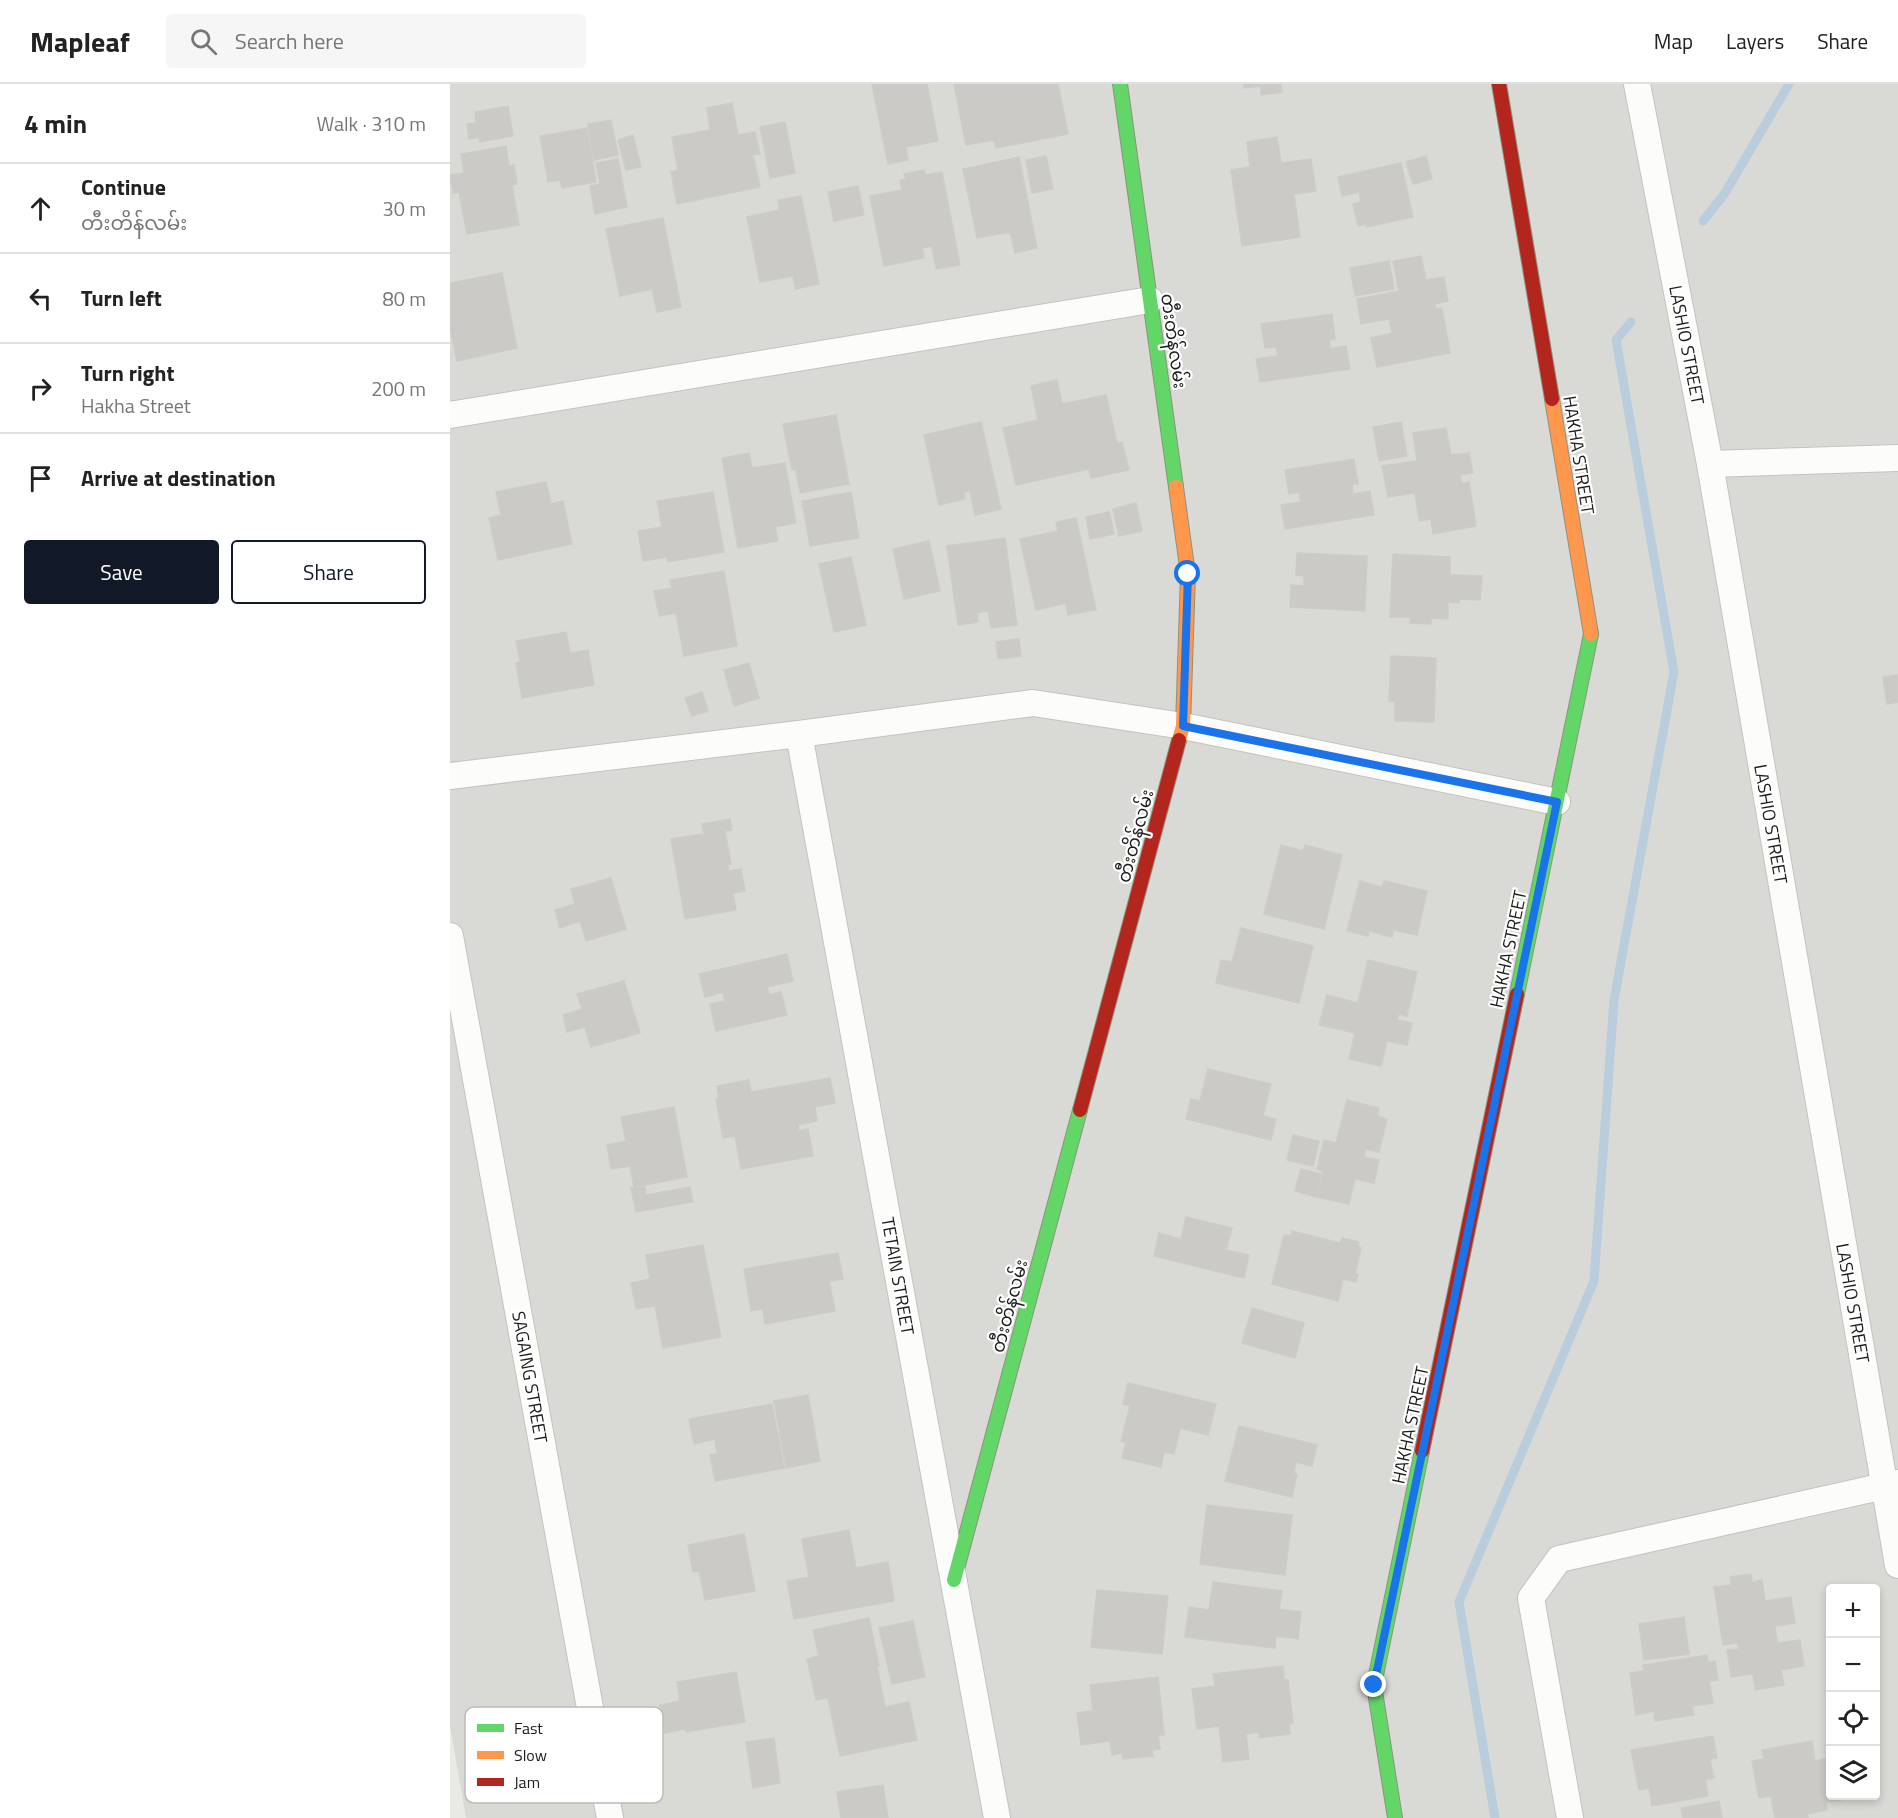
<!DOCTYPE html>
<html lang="en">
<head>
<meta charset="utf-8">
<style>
  :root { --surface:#fff; --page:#f6f6f6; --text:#222; --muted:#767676; --line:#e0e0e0; --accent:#111827 }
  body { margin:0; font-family:"Titillium Web","Noto Sans Myanmar",sans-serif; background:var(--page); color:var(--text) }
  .controls { position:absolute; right:18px; bottom:18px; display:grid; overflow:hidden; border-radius:6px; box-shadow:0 3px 9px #0003 }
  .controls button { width:54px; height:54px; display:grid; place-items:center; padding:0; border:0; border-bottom:2px solid var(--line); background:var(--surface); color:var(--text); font:30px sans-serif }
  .stop { position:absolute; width:18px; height:18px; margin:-14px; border:4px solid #1a73e8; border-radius:50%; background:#fff }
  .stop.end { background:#1a73e8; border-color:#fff; box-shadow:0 2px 6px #0008 }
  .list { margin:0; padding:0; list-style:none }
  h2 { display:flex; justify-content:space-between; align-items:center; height:78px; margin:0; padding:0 24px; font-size:26px }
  h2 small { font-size:20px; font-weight:400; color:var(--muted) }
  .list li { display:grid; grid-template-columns:39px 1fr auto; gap:18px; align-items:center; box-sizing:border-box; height:90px; padding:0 24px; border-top:2px solid var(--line) }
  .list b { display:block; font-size:22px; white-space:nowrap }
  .list p { margin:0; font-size:20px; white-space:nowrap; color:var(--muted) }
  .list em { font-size:20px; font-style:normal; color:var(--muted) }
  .actions { display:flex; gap:12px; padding:18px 24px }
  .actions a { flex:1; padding:14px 0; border:2px solid var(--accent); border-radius:6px; text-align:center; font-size:21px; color:var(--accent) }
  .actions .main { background:var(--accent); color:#fff }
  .icon { flex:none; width:33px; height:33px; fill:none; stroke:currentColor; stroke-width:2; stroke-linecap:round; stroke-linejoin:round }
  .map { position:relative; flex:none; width:1448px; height:1734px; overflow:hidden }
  header { display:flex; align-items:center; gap:36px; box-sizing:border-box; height:84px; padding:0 30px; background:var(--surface); border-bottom:2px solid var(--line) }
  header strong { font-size:28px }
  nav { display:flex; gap:33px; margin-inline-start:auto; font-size:21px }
  .search { width:420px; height:54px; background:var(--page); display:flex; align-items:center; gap:15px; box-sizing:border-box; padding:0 21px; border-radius:6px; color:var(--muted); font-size:22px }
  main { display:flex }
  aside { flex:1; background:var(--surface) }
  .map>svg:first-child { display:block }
  .residential { fill:#d9d9d6; fill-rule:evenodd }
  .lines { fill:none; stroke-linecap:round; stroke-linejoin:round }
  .stream { stroke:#b9cddd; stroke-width:9 }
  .building { fill:#cbcac6; stroke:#cdccc6; stroke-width:1.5 }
  .street-casing { stroke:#c3c3c1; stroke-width:28 }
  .fast-casing { stroke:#8c947e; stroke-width:16 }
  .slow-casing { stroke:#8c947e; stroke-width:16 }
  .jam-casing { stroke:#8c947e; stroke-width:16 }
  .street { stroke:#fcfcfb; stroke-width:26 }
  .fast { stroke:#63d668; stroke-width:14 }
  .slow { stroke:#ff974d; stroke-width:14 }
  .jam { stroke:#b3261e; stroke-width:14 }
  .route { stroke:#1a73e8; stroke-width:8 }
  .labels { text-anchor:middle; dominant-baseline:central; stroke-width:4.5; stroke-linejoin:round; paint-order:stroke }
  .street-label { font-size:18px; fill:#1c1c1c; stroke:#fff }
  .key { fill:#fff; stroke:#bbb; stroke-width:1.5 }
  .key-label { font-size:16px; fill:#1c1c1c }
</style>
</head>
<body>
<header>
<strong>Mapleaf</strong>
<div class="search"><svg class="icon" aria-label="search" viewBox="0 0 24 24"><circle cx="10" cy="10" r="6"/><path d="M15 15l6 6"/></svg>Search here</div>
<nav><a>Map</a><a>Layers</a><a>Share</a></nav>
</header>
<main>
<aside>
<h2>4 min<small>Walk · 310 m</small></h2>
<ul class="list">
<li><svg class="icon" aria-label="ahead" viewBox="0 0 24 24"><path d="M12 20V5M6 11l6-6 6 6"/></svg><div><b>Continue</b><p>တီးတိန်လမ်း</p></div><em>30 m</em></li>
<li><svg class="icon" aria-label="left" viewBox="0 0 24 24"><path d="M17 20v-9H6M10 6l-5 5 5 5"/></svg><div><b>Turn left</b></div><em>80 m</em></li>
<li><svg class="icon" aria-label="right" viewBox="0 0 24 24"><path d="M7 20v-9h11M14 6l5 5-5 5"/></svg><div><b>Turn right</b><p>Hakha Street</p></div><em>200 m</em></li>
<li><svg class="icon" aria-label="arrive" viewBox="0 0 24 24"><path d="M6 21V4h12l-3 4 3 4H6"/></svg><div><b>Arrive at destination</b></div></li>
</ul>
<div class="actions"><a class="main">Save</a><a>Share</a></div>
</aside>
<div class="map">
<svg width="1448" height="1734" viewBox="0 0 1448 1734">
  <rect width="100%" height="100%" fill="#eaeae5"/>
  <path class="residential" d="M0 0H1448V1734H16L0 1642ZM1380 1504H1426V1712H1380Z"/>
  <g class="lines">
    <g class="stream">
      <path d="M1253 137 1275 109 1339 0"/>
      <path d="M1045 1734 1009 1518 1144 1197 1164 916 1224 588 1166 256 1181 238"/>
    </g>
  </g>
  <g class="building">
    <path d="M422 0H477L488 57 456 63 458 76 438 80Z"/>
    <path d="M504 0H608L618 50 546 64 544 56 516 61Z"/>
    <path d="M794 0H831L832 8 811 11V2L794 4Z"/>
    <path d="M282 19 288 51 305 48 310 70 303 71 310 103 227 120 221 88 228 86 222 53 260 46 257 24Z"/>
    <path d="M58 22 63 52 30 58 29 53 19 55 17 40 26 39 25 28Z"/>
    <path d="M161 36 168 71 144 76 138 40Z"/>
    <path d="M335 38 345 89 320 94 310 43Z"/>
    <path d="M137 44 146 98 112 104 110 96 98 98 90 52Z"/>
    <path d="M183 51 191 83 176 86 168 56Z"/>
    <path d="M827 53 831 79 861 75 866 107 844 110 850 153 792 162 781 86 800 83 797 58Z"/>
    <path d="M56 62 59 82 64 81 67 100 62 101 69 141 17 150 9 108 3 109 0 91 14 89 11 70Z"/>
    <path d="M596 72 603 105 582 109 576 76Z"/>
    <path d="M976 72 982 95 963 100 956 78Z"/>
    <path d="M569 73 587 164 565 169 560 148 527 154 513 85Z"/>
    <path d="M168 75 177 123 145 130 140 102 150 100 146 79Z"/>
    <path d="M951 79 963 133 916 143V140L908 142 903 120 911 118 909 108 892 112 888 93Z"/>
    <path d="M474 86 475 91 492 88 510 181 486 185 482 162 472 164 474 174 434 182 420 112 452 106 450 96 456 95 454 90Z"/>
    <path d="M408 102 414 131 384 137 378 108Z"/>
    <path d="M351 112 369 200 345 205 343 192 310 198 297 133 329 126 328 116Z"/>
    <path d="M213 134 231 223 207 228 202 205 170 212 156 145Z"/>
    <path d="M971 172 976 196 994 193 998 217 985 220 986 225 992 224 1000 269 927 283 921 254 942 249 939 235 911 240 907 215 949 207 943 177Z"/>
    <path d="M939 177 944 205 905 212 900 184Z"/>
    <path d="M52 189 67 264 7 277 0 244V199Z"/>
    <path d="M882 230 885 255 879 256 880 265 896 262 900 285 810 298 806 275 828 272 826 263 815 264 811 240Z"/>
    <path d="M607 296 612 320 656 311 667 359 672 358 679 386 641 394 639 385 566 401 553 344 588 336 581 302Z"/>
    <path d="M386 331 399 400 350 409 346 386H342L333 340Z"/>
    <path d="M531 338 551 425 525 431 520 407 514 408 515 415 489 421 474 351Z"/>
    <path d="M951 338 957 372 929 377 923 343Z"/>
    <path d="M996 344 1001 371 1019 369 1023 389 1010 391 1012 400 1019 398 1026 442 983 450 981 435 969 437 965 409 938 413 932 382 967 377 963 349Z"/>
    <path d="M299 369 302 384 335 379 346 439 325 443 328 457 288 464 272 374Z"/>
    <path d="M904 375 908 400H902L903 410 920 407 924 431 835 445 831 421 851 418 849 408 839 410 835 386Z"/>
    <path d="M96 398 101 420 113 417 122 460 48 476 39 434 51 431 46 408Z"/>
    <path d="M263 408 274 468 218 478 217 473 193 477 188 447 212 443 207 417Z"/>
    <path d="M401 408 409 454 360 462 352 417Z"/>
    <path d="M686 419 692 447 669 452 663 425Z"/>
    <path d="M659 428 664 450 640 455 636 433Z"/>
    <path d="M626 434 646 526 618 531 616 519 586 526 570 455 608 447 606 438Z"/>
    <path d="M555 454 567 541 541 544 538 527 527 529 528 538 508 541 497 462Z"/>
    <path d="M479 457 490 507 454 515 443 465Z"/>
    <path d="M847 469 917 472 915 527 840 523 841 501 854 502V492L846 491Z"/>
    <path d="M943 470 1000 473V491L1032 492 1030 516 1009 515V519L998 518V535L981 534V540L960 539 961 533H940Z"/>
    <path d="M401 473 416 541 384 548 369 480Z"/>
    <path d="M274 487 287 562 234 572 226 529 209 532 204 507 222 504 220 496Z"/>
    <path d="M116 548 120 569 138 566 144 601 72 614 66 579 70 578 66 557Z"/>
    <path d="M569 555 571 572 548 575 546 558Z"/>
    <path d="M941 572 986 574 984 638 945 637V618L939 617Z"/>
    <path d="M299 579 309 614 284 622 274 586Z"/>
    <path d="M1448 591V618L1437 620 1433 593Z"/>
    <path d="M252 608 258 627 242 632 235 614Z"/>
    <path d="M280 735 282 746 275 747 281 780H278L279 787 291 785 295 807 283 809 286 826 235 835 221 755 254 750 252 740Z"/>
    <path d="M831 761 853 767 855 761 892 771 874 845 814 830Z"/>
    <path d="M161 794 176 845 136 857 130 837 110 844 105 826 125 820 121 805Z"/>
    <path d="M910 797 932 803 934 797 977 807 967 851 944 846 942 853 919 847 918 852 897 847Z"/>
    <path d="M791 844 863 862 849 919 766 899 771 876 782 878Z"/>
    <path d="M337 870 343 897 317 903 319 911 331 908 337 931 266 947 260 920 275 917 273 908 255 913 249 890Z"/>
    <path d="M918 876 967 888 957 932 949 930 947 936 962 939 957 961 937 957 931 982 899 975 905 949 869 941 877 911 908 919Z"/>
    <path d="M174 897 190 949 141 963 135 943 117 948 113 931 132 925 127 910Z"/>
    <path d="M758 985 821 1000 813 1032 826 1035 821 1056 736 1035 741 1015 750 1017Z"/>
    <path d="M380 994 385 1019 365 1023 367 1037 348 1041 349 1047 358 1045 363 1072 291 1085 285 1052 273 1054 266 1015H269L267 1002 299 996 301 1008Z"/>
    <path d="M897 1016 929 1024 927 1032 937 1035 929 1068 916 1065 914 1073 929 1076 924 1099 905 1095 899 1120 867 1113 873 1088 867 1085 874 1056 886 1059Z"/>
    <path d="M224 1023 237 1093 184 1103 180 1082 161 1085 157 1061 176 1057 171 1033Z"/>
    <path d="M843 1051 869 1057 863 1082 837 1076Z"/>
    <path d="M851 1085 871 1090 866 1113 845 1107Z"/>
    <path d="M195 1102 196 1111 240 1103 243 1118 186 1128 181 1104Z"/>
    <path d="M736 1133 782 1144 776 1166 799 1171 794 1194 704 1172 709 1149 731 1155Z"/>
    <path d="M842 1147 890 1159 892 1154 909 1158 908 1163 911 1164 905 1190H908L906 1198 893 1195 888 1217 822 1200 834 1151 841 1152Z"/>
    <path d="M253 1161 271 1253 213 1264 205 1222 186 1225 181 1199 200 1195 196 1171Z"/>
    <path d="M388 1169 393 1195 379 1197 385 1227 315 1240 313 1225 301 1227 294 1185Z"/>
    <path d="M802 1224 854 1239 845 1274 792 1259Z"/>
    <path d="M678 1299 766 1320 758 1351 730 1344 724 1370 714 1368 711 1383 672 1374 676 1359 671 1357 680 1322 673 1320Z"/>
    <path d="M358 1311 370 1377 336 1384 324 1317Z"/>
    <path d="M322 1320 334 1384 265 1397 260 1371 267 1370 265 1355 244 1360 239 1335Z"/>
    <path d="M789 1342 867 1361 862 1382 846 1378 844 1389 847 1390 842 1413 775 1397Z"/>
    <path d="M757 1421 842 1431 835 1491 750 1480Z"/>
    <path d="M399 1446 406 1484 438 1478 444 1517 344 1535 337 1497 359 1493 352 1455Z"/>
    <path d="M294 1450 305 1507 255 1516 249 1487 243 1488 238 1461Z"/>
    <path d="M1301 1490 1302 1498 1312 1496 1315 1517 1341 1513 1345 1539 1325 1542 1327 1559 1350 1556 1354 1582 1331 1586 1334 1601 1305 1606 1303 1590 1281 1593 1277 1566 1289 1565 1288 1559 1273 1561 1264 1503 1281 1501 1280 1493Z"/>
    <path d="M763 1498 832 1507 829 1525 851 1528 848 1555 826 1552 825 1564 735 1553 739 1523 759 1526Z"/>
    <path d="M647 1506 718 1512 712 1570 641 1563Z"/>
    <path d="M1234 1533 1239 1570 1194 1576 1189 1540Z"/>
    <path d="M419 1534 429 1582H427L435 1623 459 1618 467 1656 390 1672 378 1614 366 1616 357 1575 369 1572 363 1546Z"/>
    <path d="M463 1537 475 1593 442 1600 429 1544Z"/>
    <path d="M1257 1571 1258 1578 1265 1577 1268 1596 1259 1597 1263 1619 1242 1622 1244 1631 1205 1637 1204 1627 1186 1631 1180 1589 1194 1587 1193 1581Z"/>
    <path d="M833 1582 834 1596H838L843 1639 839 1640 840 1650 809 1654V1648L796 1650 799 1675 773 1678 769 1642 747 1645 742 1605 765 1602 763 1590Z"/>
    <path d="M286 1588 295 1638 236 1648 235 1645 215 1649 210 1621 230 1617 227 1598Z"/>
    <path d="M708 1593 714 1651H708L710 1665 702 1666 703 1672 673 1675 672 1669 662 1671 660 1657 631 1661 627 1629 643 1627 640 1601Z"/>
    <path d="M1263 1652 1267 1674 1260 1675 1264 1694 1255 1696 1258 1712 1202 1722 1199 1704 1189 1706 1181 1666Z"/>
    <path d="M324 1654 330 1699 303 1704 296 1658Z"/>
    <path d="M1362 1657 1365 1677 1380 1674V1712H1396V1715L1376 1718 1377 1726 1357 1730 1358 1734H1325L1321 1712 1309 1714 1302 1677 1314 1675 1312 1666Z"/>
    <path d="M433 1701 438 1734H391L387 1708Z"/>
    <path d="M1269 1717 1272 1734H1233L1231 1724Z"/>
  </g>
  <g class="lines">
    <g class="street-casing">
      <g id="street">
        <path d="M1187 0 1260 380 1448 1481"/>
        <path d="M0 331 700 216"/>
        <path d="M1260 380 1448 374"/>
        <path d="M349 650 547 1734"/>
        <path d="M0 692 349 650 583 619 733 642 1107 718"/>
        <path d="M0 852 160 1734"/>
        <path d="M1120 1734 1081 1514 1109 1475 1448 1399"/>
      </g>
    </g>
    <g class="fast-casing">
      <g id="fast">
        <path d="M670 0 726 403"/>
        <path d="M1067 910 1141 550"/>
        <path d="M504 1496 630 1026"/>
        <path d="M945 1734 924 1601 972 1367"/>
      </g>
    </g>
    <g class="slow-casing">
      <g id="slow">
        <path d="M1102 315 1141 550"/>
        <path d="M726 403 738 490 733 642 729 656"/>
      </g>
    </g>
    <g class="jam-casing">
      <g id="jam">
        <path d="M1049 0 1102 315"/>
        <path d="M630 1026 729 656"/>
        <path d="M972 1367 1067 910"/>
      </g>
    </g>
    <use href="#street" class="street"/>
    <use href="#fast" class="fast"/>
    <use href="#slow" class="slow"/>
    <use href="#jam" class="jam"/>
  </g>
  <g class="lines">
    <path class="route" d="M738 490 733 642 1107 718 924 1601"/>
  </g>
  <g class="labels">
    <g class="street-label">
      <text transform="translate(724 257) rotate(82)">တီးတိန်လမ်း</text>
      <text transform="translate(1237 261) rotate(79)">LASHIO STREET</text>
      <text transform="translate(1129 371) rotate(81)">HAKHA STREET</text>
      <text transform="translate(1321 740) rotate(80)">LASHIO STREET</text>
      <text transform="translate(685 752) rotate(-75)">တီးတိန်လမ်း</text>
      <text transform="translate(1058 865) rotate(-78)">HAKHA STREET</text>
      <text transform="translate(448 1192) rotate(80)">TETAIN STREET</text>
      <text transform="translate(1403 1219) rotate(80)">LASHIO STREET</text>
      <text transform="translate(559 1222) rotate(-75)">တီးတိန်လမ်း</text>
      <text transform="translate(80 1293) rotate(80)">SAGAING STREET</text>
      <text transform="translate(960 1341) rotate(-78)">HAKHA STREET</text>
    </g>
  </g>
  <rect x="15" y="1623" width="198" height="96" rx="9" class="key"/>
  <rect x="27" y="1640" width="27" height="8" fill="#63d668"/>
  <rect x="27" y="1667" width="27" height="8" fill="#ff974d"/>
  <rect x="27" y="1694" width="27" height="8" fill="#b3261e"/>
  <g class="key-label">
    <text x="64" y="1650">Fast</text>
    <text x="64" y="1677">Slow</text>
    <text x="64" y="1704">Jam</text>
  </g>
</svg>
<div class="controls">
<button>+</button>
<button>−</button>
<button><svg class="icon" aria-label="locate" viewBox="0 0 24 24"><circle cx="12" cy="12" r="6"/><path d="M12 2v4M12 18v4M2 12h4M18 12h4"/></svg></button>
<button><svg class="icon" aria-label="layers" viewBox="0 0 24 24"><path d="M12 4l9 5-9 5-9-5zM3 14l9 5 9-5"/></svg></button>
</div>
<div class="stop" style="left:738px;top:490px"></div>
<div class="stop end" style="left:924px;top:1601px"></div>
</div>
</main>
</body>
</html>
